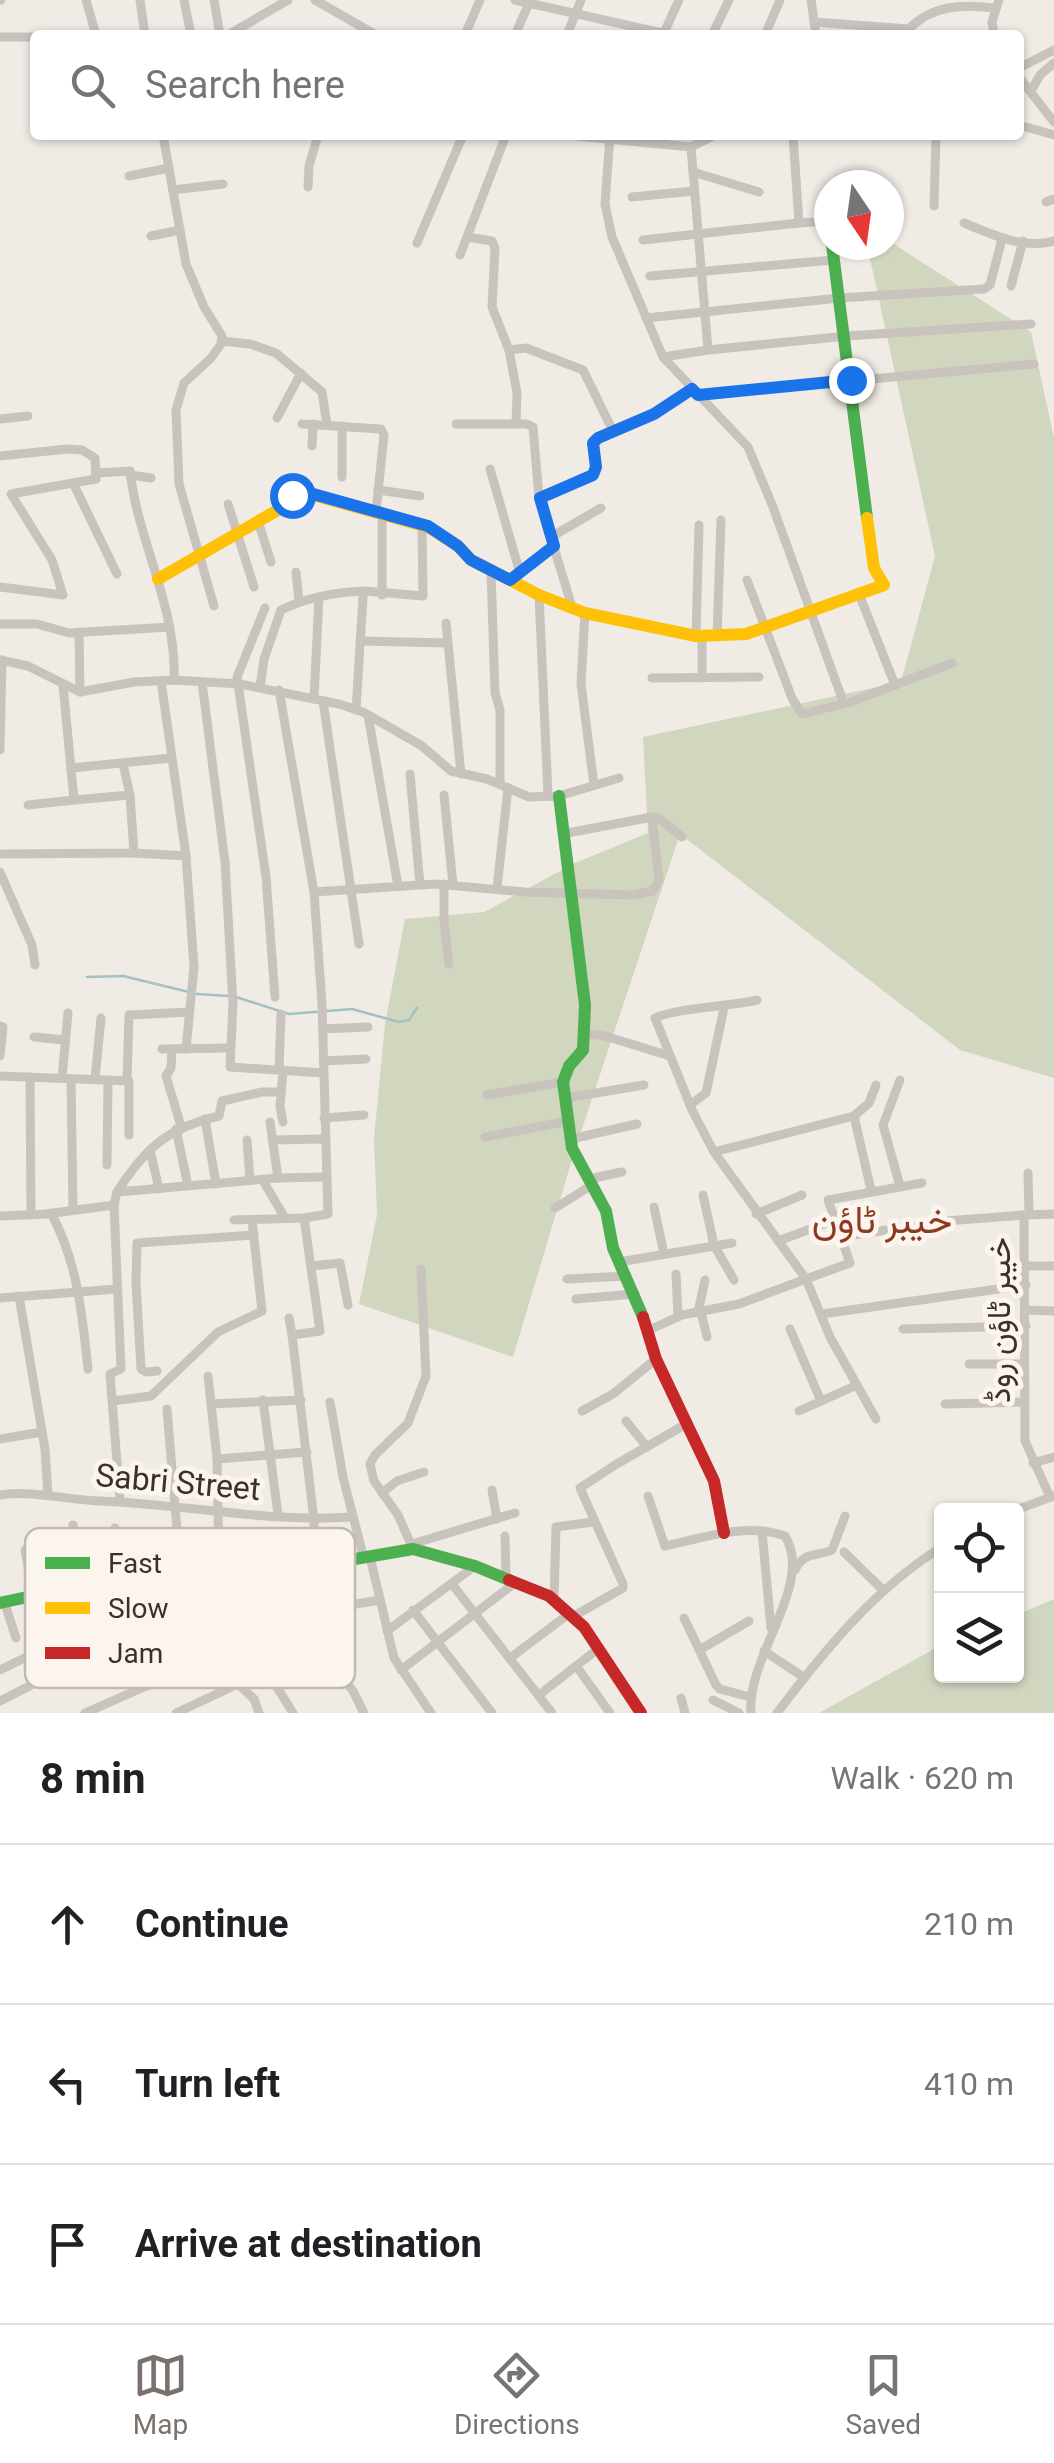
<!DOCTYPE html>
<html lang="en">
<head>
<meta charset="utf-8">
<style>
  :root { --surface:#fff; --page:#f2f2f2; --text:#202124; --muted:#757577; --line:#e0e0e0; --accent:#7a716c }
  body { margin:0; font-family:Roboto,Vazirmatn,sans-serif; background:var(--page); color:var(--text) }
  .controls { position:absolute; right:30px; bottom:30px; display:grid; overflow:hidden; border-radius:10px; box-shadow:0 2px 8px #0004 }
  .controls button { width:90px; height:90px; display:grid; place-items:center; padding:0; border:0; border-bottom:2px solid var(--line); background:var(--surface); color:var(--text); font:50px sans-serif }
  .compass { position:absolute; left:814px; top:170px; width:90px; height:90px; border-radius:50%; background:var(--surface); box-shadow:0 2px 8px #0004; rotate:167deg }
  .stop { position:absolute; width:30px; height:30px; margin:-22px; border:8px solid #1a73e8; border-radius:50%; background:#fff }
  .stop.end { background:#1a73e8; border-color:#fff; box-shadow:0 2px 10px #0008 }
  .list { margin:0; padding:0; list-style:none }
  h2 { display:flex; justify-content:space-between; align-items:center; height:130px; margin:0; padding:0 40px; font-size:42px }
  h2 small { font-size:32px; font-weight:400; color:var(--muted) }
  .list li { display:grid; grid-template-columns:65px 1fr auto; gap:30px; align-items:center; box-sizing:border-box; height:160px; padding:0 40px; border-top:2px solid var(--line) }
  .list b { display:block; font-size:38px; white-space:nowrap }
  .list em { font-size:32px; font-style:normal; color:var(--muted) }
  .icon { flex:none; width:55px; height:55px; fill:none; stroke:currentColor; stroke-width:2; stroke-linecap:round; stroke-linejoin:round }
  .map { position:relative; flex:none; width:1054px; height:1713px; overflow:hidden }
  .search { position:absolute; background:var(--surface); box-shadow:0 2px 8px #0004; left:30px; right:30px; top:30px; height:110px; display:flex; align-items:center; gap:25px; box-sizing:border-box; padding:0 35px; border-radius:10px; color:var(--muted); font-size:38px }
  .sheet { height:610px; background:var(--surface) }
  nav { display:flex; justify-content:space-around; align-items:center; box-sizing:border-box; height:140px; border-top:2px solid var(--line); background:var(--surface); font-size:28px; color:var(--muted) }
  nav a { display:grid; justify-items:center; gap:5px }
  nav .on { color:var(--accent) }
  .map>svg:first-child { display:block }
  .green { fill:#d1d6bf }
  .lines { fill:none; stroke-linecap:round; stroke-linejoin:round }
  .stream { stroke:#a1c2c1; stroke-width:2.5 }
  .street { stroke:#c9c3be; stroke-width:9 }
  .fast { stroke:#4caf50; stroke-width:12 }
  .slow { stroke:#ffc107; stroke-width:12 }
  .jam { stroke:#c62828; stroke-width:12 }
  .route { stroke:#1a73e8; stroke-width:12 }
  .labels { text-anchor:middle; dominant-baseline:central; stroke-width:10; stroke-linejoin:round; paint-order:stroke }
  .street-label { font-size:32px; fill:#3b302b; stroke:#fbf5ee }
  .quarter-label { font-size:38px; fill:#8c3b22; stroke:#fbf5ee }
  .key { fill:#fbf5ee; stroke:#c1bab4; stroke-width:2.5 }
  .key-label { font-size:28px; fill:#3b302b }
</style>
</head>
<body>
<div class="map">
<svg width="1054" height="1713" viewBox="0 0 1054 1713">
  <rect width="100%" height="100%" fill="#f0ebe5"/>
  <g class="green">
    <path d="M889 241 1031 332 1054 438V1078L960 1050 680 834 574 1153 513 1357 359 1304 377 1215 374 1139 385 1024 405 919 484 912 575 863 648 833 643 737 901 682 935 556 867 245H889Z"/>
    <path d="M1054 1599V1713H819L941 1645 942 1676H1016L1017 1615Z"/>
  </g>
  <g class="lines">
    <g class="stream">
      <path d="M87 977 123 976 189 992"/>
      <path d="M197 994 228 996"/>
      <path d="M236 997 289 1014 352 1009 399 1022 409 1020 417 1008"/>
    </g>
    <g class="street">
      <path d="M0 0H1"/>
      <path d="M86 0 96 35"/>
      <path d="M140 0 145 35"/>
      <path d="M184 0 191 35"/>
      <path d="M214 0 220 35"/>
      <path d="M315 0 376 35"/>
      <path d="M515 0 671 35"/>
      <path d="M811 0 816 35"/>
      <path d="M814 22 909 29V35"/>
      <path d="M909 29C932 5 962 4 994 8"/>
      <path d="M228 35 288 0"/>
      <path d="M465 35 480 0"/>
      <path d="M515 35 530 1"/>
      <path d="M567 35 581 0"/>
      <path d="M663 35 679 0"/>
      <path d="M712 35 729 0"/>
      <path d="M765 35 780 0"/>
      <path d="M994 35 992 22 999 0"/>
      <path d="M0 37H35"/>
      <path d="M1019 68 1054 50"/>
      <path d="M1019 77 1054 122"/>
      <path d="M1031 91 1040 75 1054 63"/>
      <path d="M1019 125 1054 135"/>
      <path d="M163 135 186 264 204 307 222 336 221 344 211 358 184 383 176 410 179 484 214 606"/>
      <path d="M566 135 691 147 715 135"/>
      <path d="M610 135 605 204 612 237 663 357 748 447 773 507 844 704"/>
      <path d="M691 147 708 350 847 336 1031 324"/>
      <path d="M693 172 759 192"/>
      <path d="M129 176 169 168"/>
      <path d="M308 187 309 166 318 135"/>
      <path d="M173 190 223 184"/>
      <path d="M632 197 694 191"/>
      <path d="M1046 202 1054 199"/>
      <path d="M934 206 936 135"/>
      <path d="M799 223 829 221"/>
      <path d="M964 223C991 234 1024 250 1054 241"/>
      <path d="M151 236 180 230"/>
      <path d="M467 237 492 241 495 248 492 307 509 350 517 393 516 424"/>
      <path d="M643 240 799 223 793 135"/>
      <path d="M417 243 463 135"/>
      <path d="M460 255 506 135"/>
      <path d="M650 276 834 260"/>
      <path d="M1011 286 1023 241"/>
      <path d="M646 318 839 298 984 289 990 285 1002 239"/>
      <path d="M222 341 250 344 276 353 322 392 327 425"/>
      <path d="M509 350 526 348 583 370 613 431"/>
      <path d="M663 357 708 350"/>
      <path d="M698 395 1034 364"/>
      <path d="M277 418 301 373"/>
      <path d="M0 419 28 416"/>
      <path d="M302 424 381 429 384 435 376 512"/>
      <path d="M456 424H527L533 427 539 498 572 607"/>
      <path d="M312 446 313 424"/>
      <path d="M0 456 67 449 82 450 95 458 96 479 73 483"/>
      <path d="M490 469 520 573"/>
      <path d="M96 473 130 471C138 542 177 607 174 680"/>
      <path d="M130 475 151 478"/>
      <path d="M342 477V426"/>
      <path d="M378 490 420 496"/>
      <path d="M539 498 593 475 596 467 593 443 598 438 654 414 692 389"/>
      <path d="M228 504 254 587"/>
      <path d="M258 521 271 562"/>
      <path d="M551 537 601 508"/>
      <path d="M491 571 495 693 500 710V784"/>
      <path d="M296 572 299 601"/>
      <path d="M517 575 554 546"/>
      <path d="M747 580 792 698 802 714 851 702 952 663"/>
      <path d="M0 587 63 595 52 560 11 494 73 483 117 574"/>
      <path d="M859 594 895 685"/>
      <path d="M382 595V514"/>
      <path d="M539 595 548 795"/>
      <path d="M265 608 237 677 266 877 275 997"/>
      <path d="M585 613 581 684 594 785"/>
      <path d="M446 623 461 774"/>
      <path d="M0 624H37L69 633 170 627"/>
      <path d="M79 632 80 692"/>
      <path d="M696 636 699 525"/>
      <path d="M717 637 721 520"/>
      <path d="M360 641 448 643"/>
      <path d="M0 660 28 666 80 692 134 682 174 680 240 684 339 704 363 712 422 746 451 771 487 779 529 797 559 796 619 778"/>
      <path d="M652 678 759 677"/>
      <path d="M702 678V636"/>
      <path d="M161 681 186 856"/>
      <path d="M202 682 225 862 233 1004 230 1067 323 1073"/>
      <path d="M260 687 264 659 281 610C308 597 336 592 365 591"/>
      <path d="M314 699 319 597"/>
      <path d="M323 701 359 944"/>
      <path d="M356 710 363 597 365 591 423 596 422 525"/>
      <path d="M368 715 398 886"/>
      <path d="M0 750 2 660"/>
      <path d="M71 768 171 758"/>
      <path d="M410 774 420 885"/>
      <path d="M444 795 453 885"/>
      <path d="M74 800 130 795"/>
      <path d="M28 805 74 800 63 685"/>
      <path d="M562 834 652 817 659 818 682 837"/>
      <path d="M134 853 186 856 194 967 186 1049"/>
      <path d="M0 854 134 853 130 795 123 764"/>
      <path d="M0 872 32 945 35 965"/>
      <path d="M444 884V922L449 964"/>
      <path d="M497 888 508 788"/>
      <path d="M314 892 435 884 525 892 632 895 653 891 659 880 652 817"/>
      <path d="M0 1026 3 1027 0 1056"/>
      <path d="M323 1029 368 1027"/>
      <path d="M583 1033 605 1036 670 1056"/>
      <path d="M34 1037 65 1040"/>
      <path d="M162 1049 230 1048"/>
      <path d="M172 1049 171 1068 166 1076 181 1126"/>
      <path d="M323 1061 366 1059"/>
      <path d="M279 1070 281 1014"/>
      <path d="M283 1071 280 1106 283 1122"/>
      <path d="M0 1076 129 1081V1135"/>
      <path d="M30 1077 31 1215"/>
      <path d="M62 1078 68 1013"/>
      <path d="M71 1079 73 1210"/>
      <path d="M95 1079 101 1018"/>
      <path d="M127 1081 129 1015 189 1012"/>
      <path d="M487 1095 563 1082"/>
      <path d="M566 1098 644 1085"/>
      <path d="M690 1105 706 1093 724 1008"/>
      <path d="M854 1116 871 1190"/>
      <path d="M324 1118 364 1115"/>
      <path d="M205 1119 216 1184"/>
      <path d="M270 1122 278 1178"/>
      <path d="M176 1129 188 1186"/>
      <path d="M485 1137 569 1121"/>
      <path d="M571 1139 637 1124"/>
      <path d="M247 1140 250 1180"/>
      <path d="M272 1140 325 1139"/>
      <path d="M150 1150 159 1189"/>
      <path d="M714 1152 854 1116 869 1103 876 1085"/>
      <path d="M107 1165 108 1080"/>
      <path d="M1028 1173 1029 1214"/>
      <path d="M262 1179 285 1218"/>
      <path d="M589 1179 622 1172"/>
      <path d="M900 1186 883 1125 900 1080"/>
      <path d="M117 1192C146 1147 168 1128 219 1116L222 1101 262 1092H281"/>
      <path d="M703 1195 714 1245 734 1280"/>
      <path d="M654 1207 664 1254"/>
      <path d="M555 1208 592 1185"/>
      <path d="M51 1213C78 1263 82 1314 88 1369"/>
      <path d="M756 1214 802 1195"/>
      <path d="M1027 1215 1054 1214"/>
      <path d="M0 1216 46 1214 114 1205"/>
      <path d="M304 1218 320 1331 292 1335 314 1520V1566"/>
      <path d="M234 1220 304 1218 328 1214 322 1004 314 892 279 690"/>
      <path d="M841 1237 828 1200 922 1183"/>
      <path d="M778 1241 835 1220"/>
      <path d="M619 1262 732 1243"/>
      <path d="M311 1266 340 1263 348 1305"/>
      <path d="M1025 1266H1054"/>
      <path d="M676 1274 678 1317"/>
      <path d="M567 1279 626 1276"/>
      <path d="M19 1296 45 1449 48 1495"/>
      <path d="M0 1298 117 1289"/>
      <path d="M576 1299 635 1294"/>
      <path d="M1026 1310 1054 1311"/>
      <path d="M698 1312 705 1280"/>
      <path d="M701 1312 707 1337"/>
      <path d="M822 1314 1026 1285"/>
      <path d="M289 1318 292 1335"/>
      <path d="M790 1329 821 1401"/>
      <path d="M903 1329 1026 1326"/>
      <path d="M647 1331 682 1315 739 1304 806 1279 714 1152 692 1110 655 1018C680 1007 727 1007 757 1000"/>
      <path d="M969 1364H1024"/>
      <path d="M157 1371 146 1372 141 1369 136 1282 137 1243 254 1235"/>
      <path d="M208 1376 217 1459 219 1561"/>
      <path d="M263 1400 278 1515"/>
      <path d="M113 1401 151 1396 218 1332 262 1311 252 1220"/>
      <path d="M330 1402 343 1477 364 1559"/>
      <path d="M211 1404 301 1400"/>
      <path d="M945 1404 1024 1402"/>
      <path d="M167 1409 180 1567"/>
      <path d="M582 1411 613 1394 656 1359"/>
      <path d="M799 1411 857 1385"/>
      <path d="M876 1419 830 1337 806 1279 850 1263 841 1237 946 1221 1024 1215 1025 1441 1050 1497"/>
      <path d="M626 1421 647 1447"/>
      <path d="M0 1439 42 1432"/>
      <path d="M217 1459 307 1452"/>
      <path d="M1033 1463 1054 1457"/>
      <path d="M492 1490 497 1519"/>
      <path d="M382 1493 397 1481 424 1472"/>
      <path d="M0 1495C33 1490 67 1500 100 1501 183 1504 269 1523 352 1517"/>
      <path d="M648 1496 665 1546C703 1538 747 1522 785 1536 815 1584 746 1657 751 1713"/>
      <path d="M120 1500 110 1374 121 1369 114 1205 117 1192 278 1178 326 1177"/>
      <path d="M1016 1510 1054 1496"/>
      <path d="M73 1525 82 1584"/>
      <path d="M115 1528 135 1652 148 1686"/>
      <path d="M762 1531 771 1628"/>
      <path d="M505 1536 506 1578"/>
      <path d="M412 1544 515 1513"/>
      <path d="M413 1549 398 1515 374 1481 370 1464 375 1455 408 1423 426 1376 421 1269"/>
      <path d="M25 1550 33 1594"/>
      <path d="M844 1552 883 1590"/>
      <path d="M370 1557 394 1658 431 1713"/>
      <path d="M258 1561 353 1691 364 1713"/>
      <path d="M201 1564 293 1713"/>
      <path d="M155 1570 210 1658 254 1699 259 1713"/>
      <path d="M795 1570C804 1551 816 1557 832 1550L845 1516"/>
      <path d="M452 1584 552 1713"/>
      <path d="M554 1599 556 1527 593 1522"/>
      <path d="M4 1601 16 1638"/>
      <path d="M413 1610 492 1713"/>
      <path d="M296 1614 380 1600"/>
      <path d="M574 1616 623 1588V1584L580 1488 615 1465 688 1423"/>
      <path d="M684 1618 716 1685 720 1689 750 1697"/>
      <path d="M387 1631 475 1566"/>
      <path d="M701 1649 749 1621"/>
      <path d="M764 1651 805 1678"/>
      <path d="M510 1658 570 1613"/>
      <path d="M577 1667 610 1713"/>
      <path d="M0 1670 90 1626"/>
      <path d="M401 1670 516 1582"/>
      <path d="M539 1695 599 1648"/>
      <path d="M681 1698 685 1713"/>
      <path d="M713 1700 739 1713"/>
      <path d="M0 1701 102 1649"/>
      <path d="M85 1713 210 1658"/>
      <path d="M176 1713 240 1683"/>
      <path d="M777 1713C824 1651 875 1588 942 1547"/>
    </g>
    <g class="fast">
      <path d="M832 245 867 518"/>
      <path d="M559 796 585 1005 583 1050 569 1066 563 1082 572 1148 606 1211 613 1248 643 1317"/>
      <path d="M0 1603 155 1570 219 1561 314 1566 413 1549 475 1566 509 1580"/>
    </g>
    <path class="slow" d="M158 579 283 507 299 491 428 527 458 546 471 560 539 595 585 613 696 636 746 634 884 585 874 568 867 518"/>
    <g class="jam">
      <path d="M643 1317 656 1359 714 1481 724 1533"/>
      <path d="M509 1580 549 1596 584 1627 641 1713"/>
    </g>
  </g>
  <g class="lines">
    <path class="route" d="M292 495 306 492 428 526 458 546 471 560 510 580 554 546 540 498 593 475 596 467 593 443 598 438 654 414 692 389 698 395 851 380"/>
  </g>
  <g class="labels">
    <g class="street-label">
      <text transform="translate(999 1320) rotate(-90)">خیبر ٹاؤن روڈ</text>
      <text transform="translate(178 1482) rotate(5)">Sabri Street</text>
    </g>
    <g class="quarter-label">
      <text x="882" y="1220">خیبر ٹاؤن</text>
    </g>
  </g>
  <rect x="25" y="1528" width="330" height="160" rx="15" class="key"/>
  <rect x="45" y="1557" width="45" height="12" fill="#4caf50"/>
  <rect x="45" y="1602" width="45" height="12" fill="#ffc107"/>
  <rect x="45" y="1647" width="45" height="12" fill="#c62828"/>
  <g class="key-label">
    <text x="108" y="1573">Fast</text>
    <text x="108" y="1618">Slow</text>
    <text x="108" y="1663">Jam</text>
  </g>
</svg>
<div class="controls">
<button><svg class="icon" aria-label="locate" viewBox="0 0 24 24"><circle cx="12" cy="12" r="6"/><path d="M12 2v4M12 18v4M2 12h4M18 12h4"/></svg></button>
<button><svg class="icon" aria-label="layers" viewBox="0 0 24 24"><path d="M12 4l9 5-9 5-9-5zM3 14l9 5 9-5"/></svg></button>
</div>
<svg class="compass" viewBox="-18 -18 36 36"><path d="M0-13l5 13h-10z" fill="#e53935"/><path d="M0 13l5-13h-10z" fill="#757577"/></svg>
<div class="stop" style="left:292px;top:495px"></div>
<div class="stop end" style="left:851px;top:380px"></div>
<div class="search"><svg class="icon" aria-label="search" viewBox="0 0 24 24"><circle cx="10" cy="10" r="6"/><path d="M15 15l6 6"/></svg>Search here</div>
</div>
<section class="sheet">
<h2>8 min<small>Walk · 620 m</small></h2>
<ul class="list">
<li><svg class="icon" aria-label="ahead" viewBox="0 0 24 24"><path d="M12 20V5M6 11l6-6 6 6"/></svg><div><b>Continue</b></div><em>210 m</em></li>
<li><svg class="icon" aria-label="left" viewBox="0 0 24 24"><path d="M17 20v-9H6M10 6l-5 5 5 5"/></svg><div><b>Turn left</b></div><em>410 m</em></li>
<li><svg class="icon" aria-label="arrive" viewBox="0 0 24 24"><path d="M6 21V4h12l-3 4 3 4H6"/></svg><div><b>Arrive at destination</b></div></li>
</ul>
</section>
<nav>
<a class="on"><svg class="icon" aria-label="map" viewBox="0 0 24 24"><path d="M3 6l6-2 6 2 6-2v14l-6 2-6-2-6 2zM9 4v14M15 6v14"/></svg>Map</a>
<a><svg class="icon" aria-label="directions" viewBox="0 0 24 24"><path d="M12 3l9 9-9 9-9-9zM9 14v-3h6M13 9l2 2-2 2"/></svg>Directions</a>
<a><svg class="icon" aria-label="saved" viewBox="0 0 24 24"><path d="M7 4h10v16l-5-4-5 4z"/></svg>Saved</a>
</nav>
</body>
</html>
